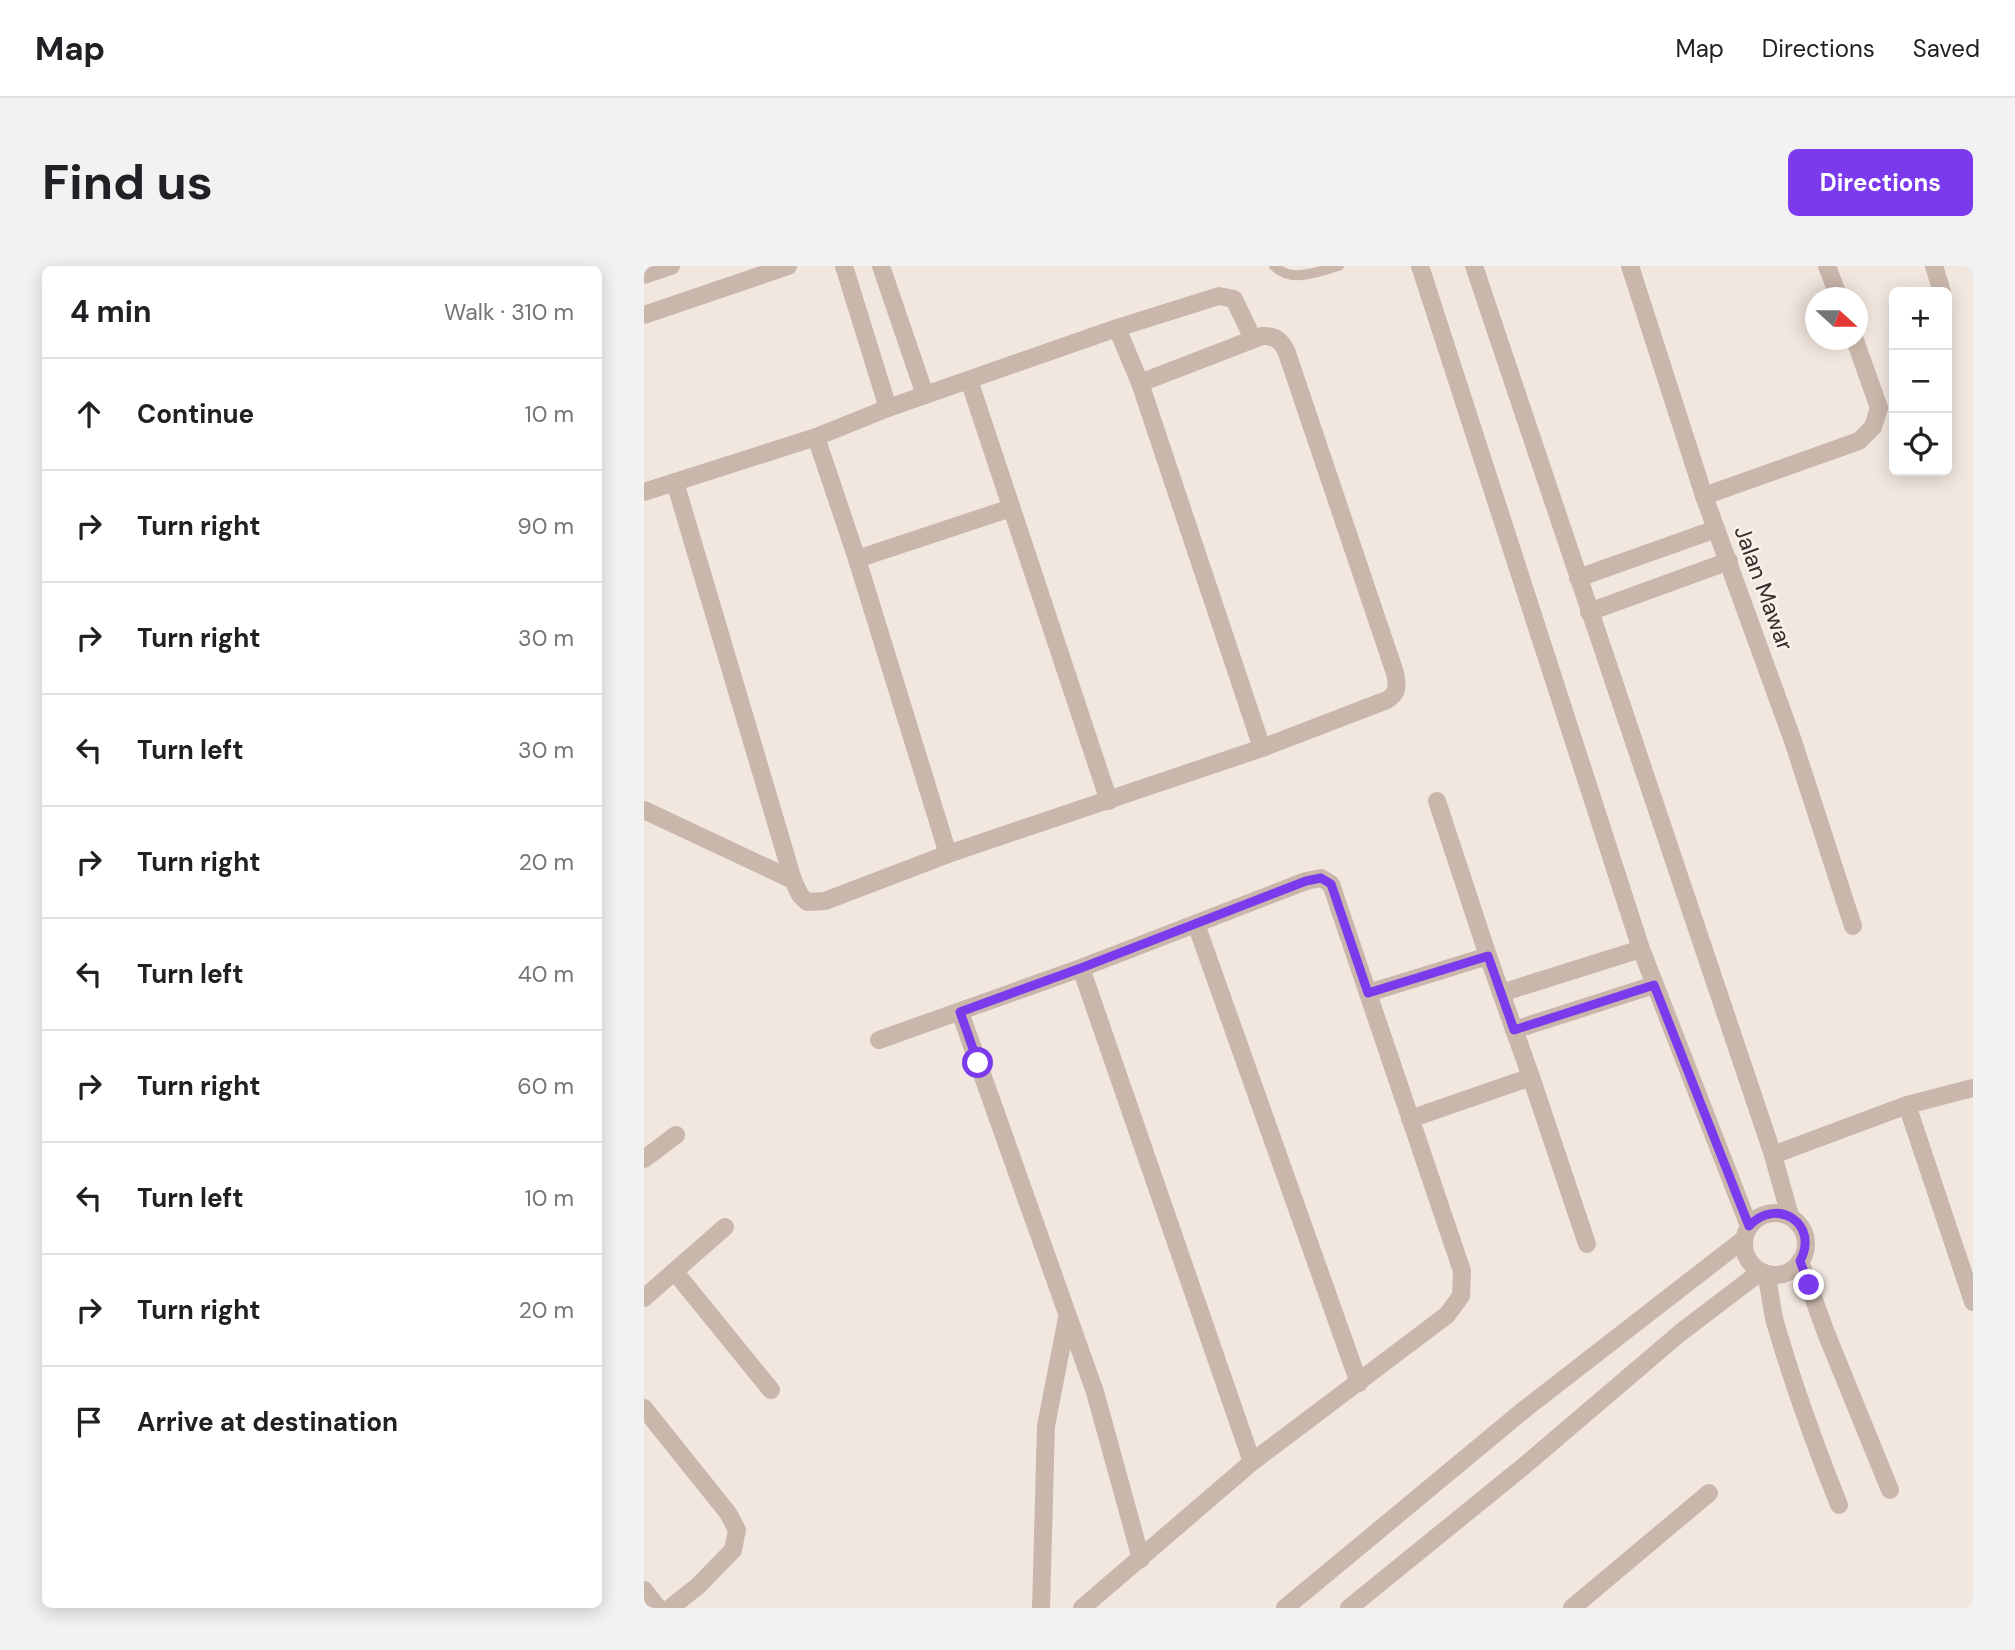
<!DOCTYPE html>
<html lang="en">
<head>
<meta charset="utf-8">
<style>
  :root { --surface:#fff; --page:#f2f2f2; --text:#202124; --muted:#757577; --line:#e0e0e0; --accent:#7c3aed }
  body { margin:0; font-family:"DM Sans",sans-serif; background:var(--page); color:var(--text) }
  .controls { position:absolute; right:21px; top:21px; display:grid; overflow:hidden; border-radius:10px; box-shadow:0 4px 18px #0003 }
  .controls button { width:63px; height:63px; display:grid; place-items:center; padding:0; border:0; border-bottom:2px solid var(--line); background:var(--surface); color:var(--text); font:35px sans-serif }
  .compass { position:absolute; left:1161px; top:21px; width:63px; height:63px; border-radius:50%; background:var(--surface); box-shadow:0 4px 18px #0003; rotate:111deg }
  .stop { position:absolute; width:21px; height:21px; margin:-16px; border:5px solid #7c3aed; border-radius:50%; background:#fff }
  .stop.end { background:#7c3aed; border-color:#fff; box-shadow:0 2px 7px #0008 }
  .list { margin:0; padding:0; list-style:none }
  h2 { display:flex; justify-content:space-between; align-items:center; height:91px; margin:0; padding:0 28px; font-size:30px }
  h2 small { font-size:23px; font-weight:400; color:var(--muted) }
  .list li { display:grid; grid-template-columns:46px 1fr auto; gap:21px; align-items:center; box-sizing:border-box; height:112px; padding:0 28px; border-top:2px solid var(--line) }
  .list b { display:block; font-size:26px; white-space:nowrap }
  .list em { font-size:23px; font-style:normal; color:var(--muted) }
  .icon { flex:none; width:38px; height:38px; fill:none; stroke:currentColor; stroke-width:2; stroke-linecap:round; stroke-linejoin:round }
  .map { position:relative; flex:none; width:1329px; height:1342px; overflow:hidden; border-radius:10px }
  header { display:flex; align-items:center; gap:42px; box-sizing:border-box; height:98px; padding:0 35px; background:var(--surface); border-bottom:2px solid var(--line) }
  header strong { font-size:33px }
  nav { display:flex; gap:38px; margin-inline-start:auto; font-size:24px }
  .intro { display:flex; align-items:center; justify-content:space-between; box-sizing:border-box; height:168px; padding:0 42px }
  h1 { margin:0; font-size:49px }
  .button { padding:18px 32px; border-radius:10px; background:var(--accent); color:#fff; font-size:24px; font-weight:700 }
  main { display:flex; gap:42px; padding:0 42px }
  aside { flex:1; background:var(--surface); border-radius:10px; box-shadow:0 4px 18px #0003 }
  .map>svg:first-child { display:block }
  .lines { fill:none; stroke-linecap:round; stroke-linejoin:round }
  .lane { stroke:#cab7ac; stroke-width:10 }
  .street { stroke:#cab7ac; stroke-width:18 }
  .route { stroke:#7c3aed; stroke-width:9 }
  .labels { text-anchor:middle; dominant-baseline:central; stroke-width:5; stroke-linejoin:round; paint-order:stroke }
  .street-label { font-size:23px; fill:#382d2a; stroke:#f9f2ec }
</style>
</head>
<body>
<header>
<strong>Map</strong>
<nav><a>Map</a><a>Directions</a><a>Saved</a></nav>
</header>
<div class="intro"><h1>Find us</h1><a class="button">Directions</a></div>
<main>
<aside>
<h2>4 min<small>Walk · 310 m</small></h2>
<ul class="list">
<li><svg class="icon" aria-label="ahead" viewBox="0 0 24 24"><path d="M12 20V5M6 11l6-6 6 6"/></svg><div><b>Continue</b></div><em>10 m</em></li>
<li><svg class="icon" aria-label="right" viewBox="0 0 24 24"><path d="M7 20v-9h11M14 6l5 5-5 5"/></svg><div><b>Turn right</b></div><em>90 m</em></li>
<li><svg class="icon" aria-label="right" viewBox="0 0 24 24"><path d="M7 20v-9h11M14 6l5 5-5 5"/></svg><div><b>Turn right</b></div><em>30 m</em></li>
<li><svg class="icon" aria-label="left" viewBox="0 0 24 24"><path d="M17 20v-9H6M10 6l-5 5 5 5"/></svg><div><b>Turn left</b></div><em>30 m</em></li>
<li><svg class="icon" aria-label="right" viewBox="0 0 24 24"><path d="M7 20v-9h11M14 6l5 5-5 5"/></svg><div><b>Turn right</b></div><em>20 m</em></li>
<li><svg class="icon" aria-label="left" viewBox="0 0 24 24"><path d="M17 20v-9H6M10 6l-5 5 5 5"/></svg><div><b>Turn left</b></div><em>40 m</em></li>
<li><svg class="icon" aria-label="right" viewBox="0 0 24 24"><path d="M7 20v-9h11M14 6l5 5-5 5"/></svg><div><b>Turn right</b></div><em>60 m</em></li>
<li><svg class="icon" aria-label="left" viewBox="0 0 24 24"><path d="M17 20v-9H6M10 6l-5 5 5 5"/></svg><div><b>Turn left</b></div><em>10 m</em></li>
<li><svg class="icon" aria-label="right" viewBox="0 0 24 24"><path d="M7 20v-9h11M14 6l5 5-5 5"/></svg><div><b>Turn right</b></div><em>20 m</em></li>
<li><svg class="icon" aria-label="arrive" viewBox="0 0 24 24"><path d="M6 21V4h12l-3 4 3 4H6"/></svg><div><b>Arrive at destination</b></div></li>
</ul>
</aside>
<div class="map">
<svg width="1329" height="1342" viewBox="0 0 1329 1342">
  <rect width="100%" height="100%" fill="#f2e7df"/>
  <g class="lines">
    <path class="lane" d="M630 0C648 18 674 5 695 0"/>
    <g class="street">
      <path d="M200 0 244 142"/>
      <path d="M237 0 281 129"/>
      <path d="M776 0 997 683 1105 960"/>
      <path d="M830 0 1129 889 1146 950"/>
      <path d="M986 0 1060 230 1149 475 1209 660"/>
      <path d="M1183 0 1195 32"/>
      <path d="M1290 0 1298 26"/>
      <path d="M0 9 27 0"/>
      <path d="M0 49 144 0"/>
      <path d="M473 62 575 30 590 33 609 73"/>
      <path d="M325 114 465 535"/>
      <path d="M172 171 213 293 304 588"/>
      <path d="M31 216 149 614"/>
      <path d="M0 226 172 171 244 142 473 62 496 117 618 482"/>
      <path d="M1060 230 1215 175 1229 161 1235 142 1211 74"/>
      <path d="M213 293 367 242"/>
      <path d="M934 312 1072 263"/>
      <path d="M945 346 1085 295"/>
      <path d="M0 544 149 614 156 629 163 636 181 635 304 588 618 482 743 434C754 427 754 420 751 407L643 87C638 75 631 69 618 70L496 117"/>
      <path d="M552 658 715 1117"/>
      <path d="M844 690 887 811 943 978"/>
      <path d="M437 702 608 1196"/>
      <path d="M724 727 844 690 793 535"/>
      <path d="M857 727 997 683"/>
      <path d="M316 746 451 1126 497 1293"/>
      <path d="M870 764 1010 719"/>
      <path d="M235 774 437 702 662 615 677 612 687 618 818 1005 817 1030 803 1049 608 1196 438 1342"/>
      <path d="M1263 839 1329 1036"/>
      <path d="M766 853 887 811"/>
      <path d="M1129 889 1263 839 1329 822"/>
      <path d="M0 893 32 869"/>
      <circle cx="1131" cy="978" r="31"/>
      <path d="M1156 995 1182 1067 1246 1224"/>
      <path d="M31 1006 127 1124"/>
      <path d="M1122 1008C1126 1024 1127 1040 1131 1056 1149 1118 1171 1179 1195 1239"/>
      <path d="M0 1032 81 961"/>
      <path d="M0 1142 84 1247 93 1264 89 1284 54 1320 26 1342"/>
      <path d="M0 1324 14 1342"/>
      <path d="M397 1342 402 1160 423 1052"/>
      <path d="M641 1342 881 1143 1100 973"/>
      <path d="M705 1342 880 1200 1036 1067 1116 1006"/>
      <path d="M928 1342 1065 1227"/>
    </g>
  </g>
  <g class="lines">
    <path class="route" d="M334 797 316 746 437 702 662 615 677 612 687 618 724 727 844 690 870 764 1010 719 1105 960C1133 930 1176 958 1156 995L1165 1019"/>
  </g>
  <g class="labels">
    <g class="street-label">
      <text transform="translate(1120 322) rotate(70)">Jalan Mawar</text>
    </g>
  </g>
</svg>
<div class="controls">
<button>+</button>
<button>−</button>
<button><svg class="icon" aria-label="locate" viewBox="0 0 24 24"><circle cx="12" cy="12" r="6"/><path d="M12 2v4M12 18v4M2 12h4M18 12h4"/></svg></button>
</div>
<svg class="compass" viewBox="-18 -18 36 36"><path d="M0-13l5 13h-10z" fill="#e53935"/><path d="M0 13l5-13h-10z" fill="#757577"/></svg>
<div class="stop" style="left:334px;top:797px"></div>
<div class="stop end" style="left:1165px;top:1019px"></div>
</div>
</main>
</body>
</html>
